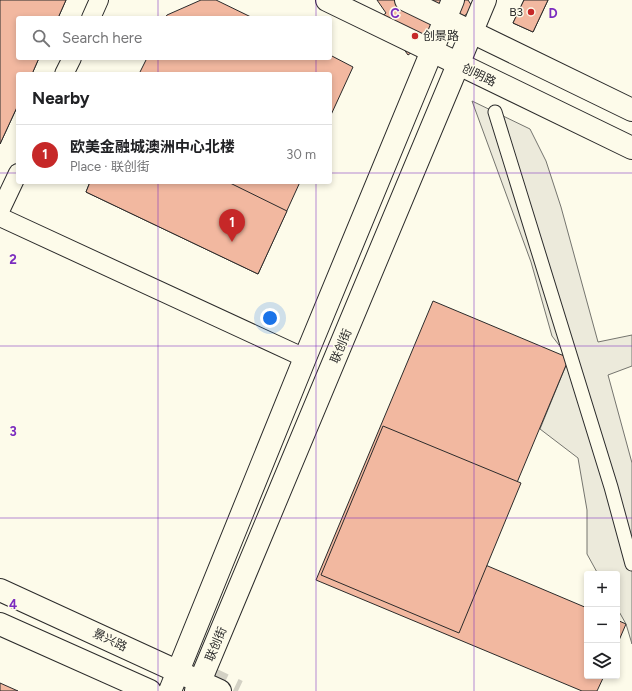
<!DOCTYPE html>
<html lang="en">
<head>
<meta charset="utf-8">
<style>
  :root { --surface:#fff; --page:#f6f6f6; --text:#202124; --muted:#757577; --line:#e0e0e0; --accent:#c62828 }
  body { margin:0; font-family:Figtree,"Noto Sans SC",sans-serif; background:var(--page); color:var(--text) }
  .controls { position:absolute; right:12px; bottom:12px; display:grid; overflow:hidden; border-radius:4px; box-shadow:0 2px 6px #0003 }
  .controls button { width:36px; height:36px; display:grid; place-items:center; padding:0; border:0; border-bottom:1px solid var(--line); background:var(--surface); color:var(--text); font:20px sans-serif }
  .you { position:absolute; left:270px; top:318px; width:14px; height:14px; margin:-10px; border:3px solid #fff; border-radius:50%; background:#1a73e8; box-shadow:0 0 0 6px #1a73e833 }
  .badge { display:grid; place-items:center; width:26px; height:26px; border-radius:50%; background:var(--accent); color:#fff; font-size:13px; font-weight:700 }
  .pin { position:absolute; translate:-50% -33px; filter:drop-shadow(0 1px 2px #0008) }
  .pin::after { content:''; position:absolute; top:21px; width:14px; height:12px; background:inherit; clip-path:polygon(0 0,100% 0,50% 100%) }
  .list { margin:0; padding:0; list-style:none }
  h2 { display:flex; justify-content:space-between; align-items:center; height:52px; margin:0; padding:0 16px; font-size:17px }
  h2 small { font-size:13px; font-weight:400; color:var(--muted) }
  .list li { display:grid; grid-template-columns:26px 1fr auto; gap:12px; align-items:center; box-sizing:border-box; height:60px; padding:0 16px; border-top:1px solid var(--line) }
  .list b { display:block; font-size:15px; white-space:nowrap }
  .list p { margin:0; font-size:13px; white-space:nowrap; color:var(--muted) }
  .list em { font-size:13px; font-style:normal; color:var(--muted) }
  .icon { flex:none; width:22px; height:22px; fill:none; stroke:currentColor; stroke-width:2; stroke-linecap:round; stroke-linejoin:round }
  .map { position:relative; flex:none; width:632px; height:691px; overflow:hidden }
  .search { position:absolute; background:var(--surface); box-shadow:0 2px 6px #0003; left:16px; top:16px; width:316px; height:44px; display:flex; align-items:center; gap:10px; box-sizing:border-box; padding:0 14px; border-radius:4px; color:var(--muted); font-size:15px }
  .panel { position:absolute; background:var(--surface); box-shadow:0 2px 6px #0003; left:16px; top:72px; width:316px; height:112px; border-radius:4px }
  .map>svg:first-child { display:block }
  .parking { fill:#eceadb; stroke:#74746e }
  .building { fill:#f2b8a0; stroke:#2b2b2b }
  .lines { fill:none; stroke-linecap:round; stroke-linejoin:round }
  .tertiary-tunnel { stroke:#d3d1c4; stroke-width:22; stroke-dasharray:22 11; stroke-linecap:butt }
  .pedestrian-casing { stroke:#2b2b2b; stroke-width:15 }
  .minor-casing { stroke:#2b2b2b; stroke-width:20 }
  .tertiary-casing { stroke:#2b2b2b; stroke-width:24 }
  .pedestrian { stroke:#fdfbea; stroke-width:13 }
  .minor { stroke:#fdfbea; stroke-width:18 }
  .tertiary { stroke:#fdfbea; stroke-width:22 }
  .grid { fill:none; stroke:#7b2cbf; stroke-width:1; stroke-opacity:0.55 }
  .poi-dot { fill:#c62828; stroke:#fdfbea; stroke-width:1.5 }
  .labels { text-anchor:middle; dominant-baseline:central; stroke-width:3; stroke-linejoin:round; paint-order:stroke }
  .poi-label { font-size:12px; fill:#2b2b2b; stroke:#fdfbea; text-anchor:end }
  .street-label { font-size:12px; fill:#2b2b2b; stroke:#fdfbea }
  .grid-label { font-size:13px; text-anchor:middle; font-weight:bold; fill:#7b2cbf; stroke:#fdfbea; stroke-width:3; stroke-linejoin:round; paint-order:stroke }
</style>
</head>
<body>
<div class="map">
<svg width="632" height="691" viewBox="0 0 632 691">
  <rect width="100%" height="100%" fill="#fdfbea"/>
  <path class="parking" d="M472 101 530 129 546 161 561 207 598 342 632 335V366L608 375 632 463V644L626 624 617 608V574H598L587 554V510L578 458 540 429 569 358 552 336 531 262Z"/>
  <g class="building">
    <path d="M0 0H66L58 18H18V58H39L32 74H18V105L0 144Z"/>
    <path d="M0 0H66L58 18H18V58H39L32 74H18V105L0 144Z"/>
    <path d="M201 0H216L253 18H165L167 15Z"/>
    <path d="M377 0H468L474 9 408 55 381 17 386 13Z"/>
    <path d="M524 0H548L533 32 513 23Z"/>
    <path d="M524 0H548L533 32 513 23Z"/>
    <path d="M330 55 353 67 330 117V74H139L147 58H330Z"/>
    <path d="M90 182H300L258 274 86 192Z"/>
    <path d="M90 182H228L287 211 258 274 86 192Z"/>
    <path d="M433 301 569 358 483 564 587 608V676H604L597 691H582L316 580Z"/>
    <path d="M383 426 521 483 459 633 321 575Z"/>
    <path d="M617 620 626 624 617 645Z"/>
    <path d="M0 683 18 691H0Z"/>
  </g>
  <g class="lines">
    <path class="tertiary-tunnel" d="M204 675 238 691"/>
    <g class="pedestrian-casing">
      <path id="pedestrian" d="M495 112 611 487 632 564"/>
    </g>
    <g class="minor-casing">
      <g id="minor">
        <path d="M91 18 99 0"/>
        <path d="M64 74 72 58"/>
        <path d="M0 211 18 173"/>
        <path d="M0 217 305 358"/>
      </g>
    </g>
    <g class="tertiary-casing">
      <g id="tertiary">
        <path d="M327 0 632 148"/>
        <path d="M406 0 632 110"/>
        <path d="M0 590 220 691"/>
        <path d="M0 624 150 691"/>
        <path d="M170 691 305 358 453 0"/>
        <path d="M196 691 485 0"/>
      </g>
    </g>
    <use href="#pedestrian" class="pedestrian"/>
    <use href="#minor" class="minor"/>
    <use href="#tertiary" class="tertiary"/>
  </g>
  <path class="grid" d="M158 0V18M316 0V18M474 0V691M158 58V74M316 58V74M0 173H18M330 173H632M158 182V691M316 182V691M0 346H632M0 518H632"/>
  <g class="poi-dot">
    <circle cx="531" cy="12" r="4"/>
    <circle cx="415" cy="36" r="4"/>
  </g>
  <g class="labels">
    <g class="poi-label">
      <text x="523" y="12">B3</text>
      <text x="423" y="36" text-anchor="start">创景路</text>
    </g>
    <g class="street-label">
      <text transform="translate(479 75) rotate(26)">创明路</text>
      <text transform="translate(341 346) rotate(-67)">联创街</text>
      <text transform="translate(110 640) rotate(25)">景兴路</text>
      <text transform="translate(216 644) rotate(-67)">联创街</text>
    </g>
  </g>
  <g class="grid-label">
    <text x="395" y="18">C</text>
    <text x="553" y="18">D</text>
    <text x="13" y="264">2</text>
    <text x="13" y="436">3</text>
    <text x="13" y="609">4</text>
  </g>
</svg>
<div class="controls">
<button>+</button>
<button>−</button>
<button><svg class="icon" aria-label="layers" viewBox="0 0 24 24"><path d="M12 4l9 5-9 5-9-5zM3 14l9 5 9-5"/></svg></button>
</div>
<div class="you"></div>
<div class="pin badge" style="left:232px;top:242px">1</div>
<div class="search"><svg class="icon" aria-label="search" viewBox="0 0 24 24"><circle cx="10" cy="10" r="6"/><path d="M15 15l6 6"/></svg>Search here</div>
<section class="panel">
<h2>Nearby<small></small></h2>
<ul class="list">
<li><span class="badge">1</span><div><b>欧美金融城澳洲中心北楼</b><p>Place · 联创街</p></div><em>30 m</em></li>
</ul>
</section>
</div>
</body>
</html>
